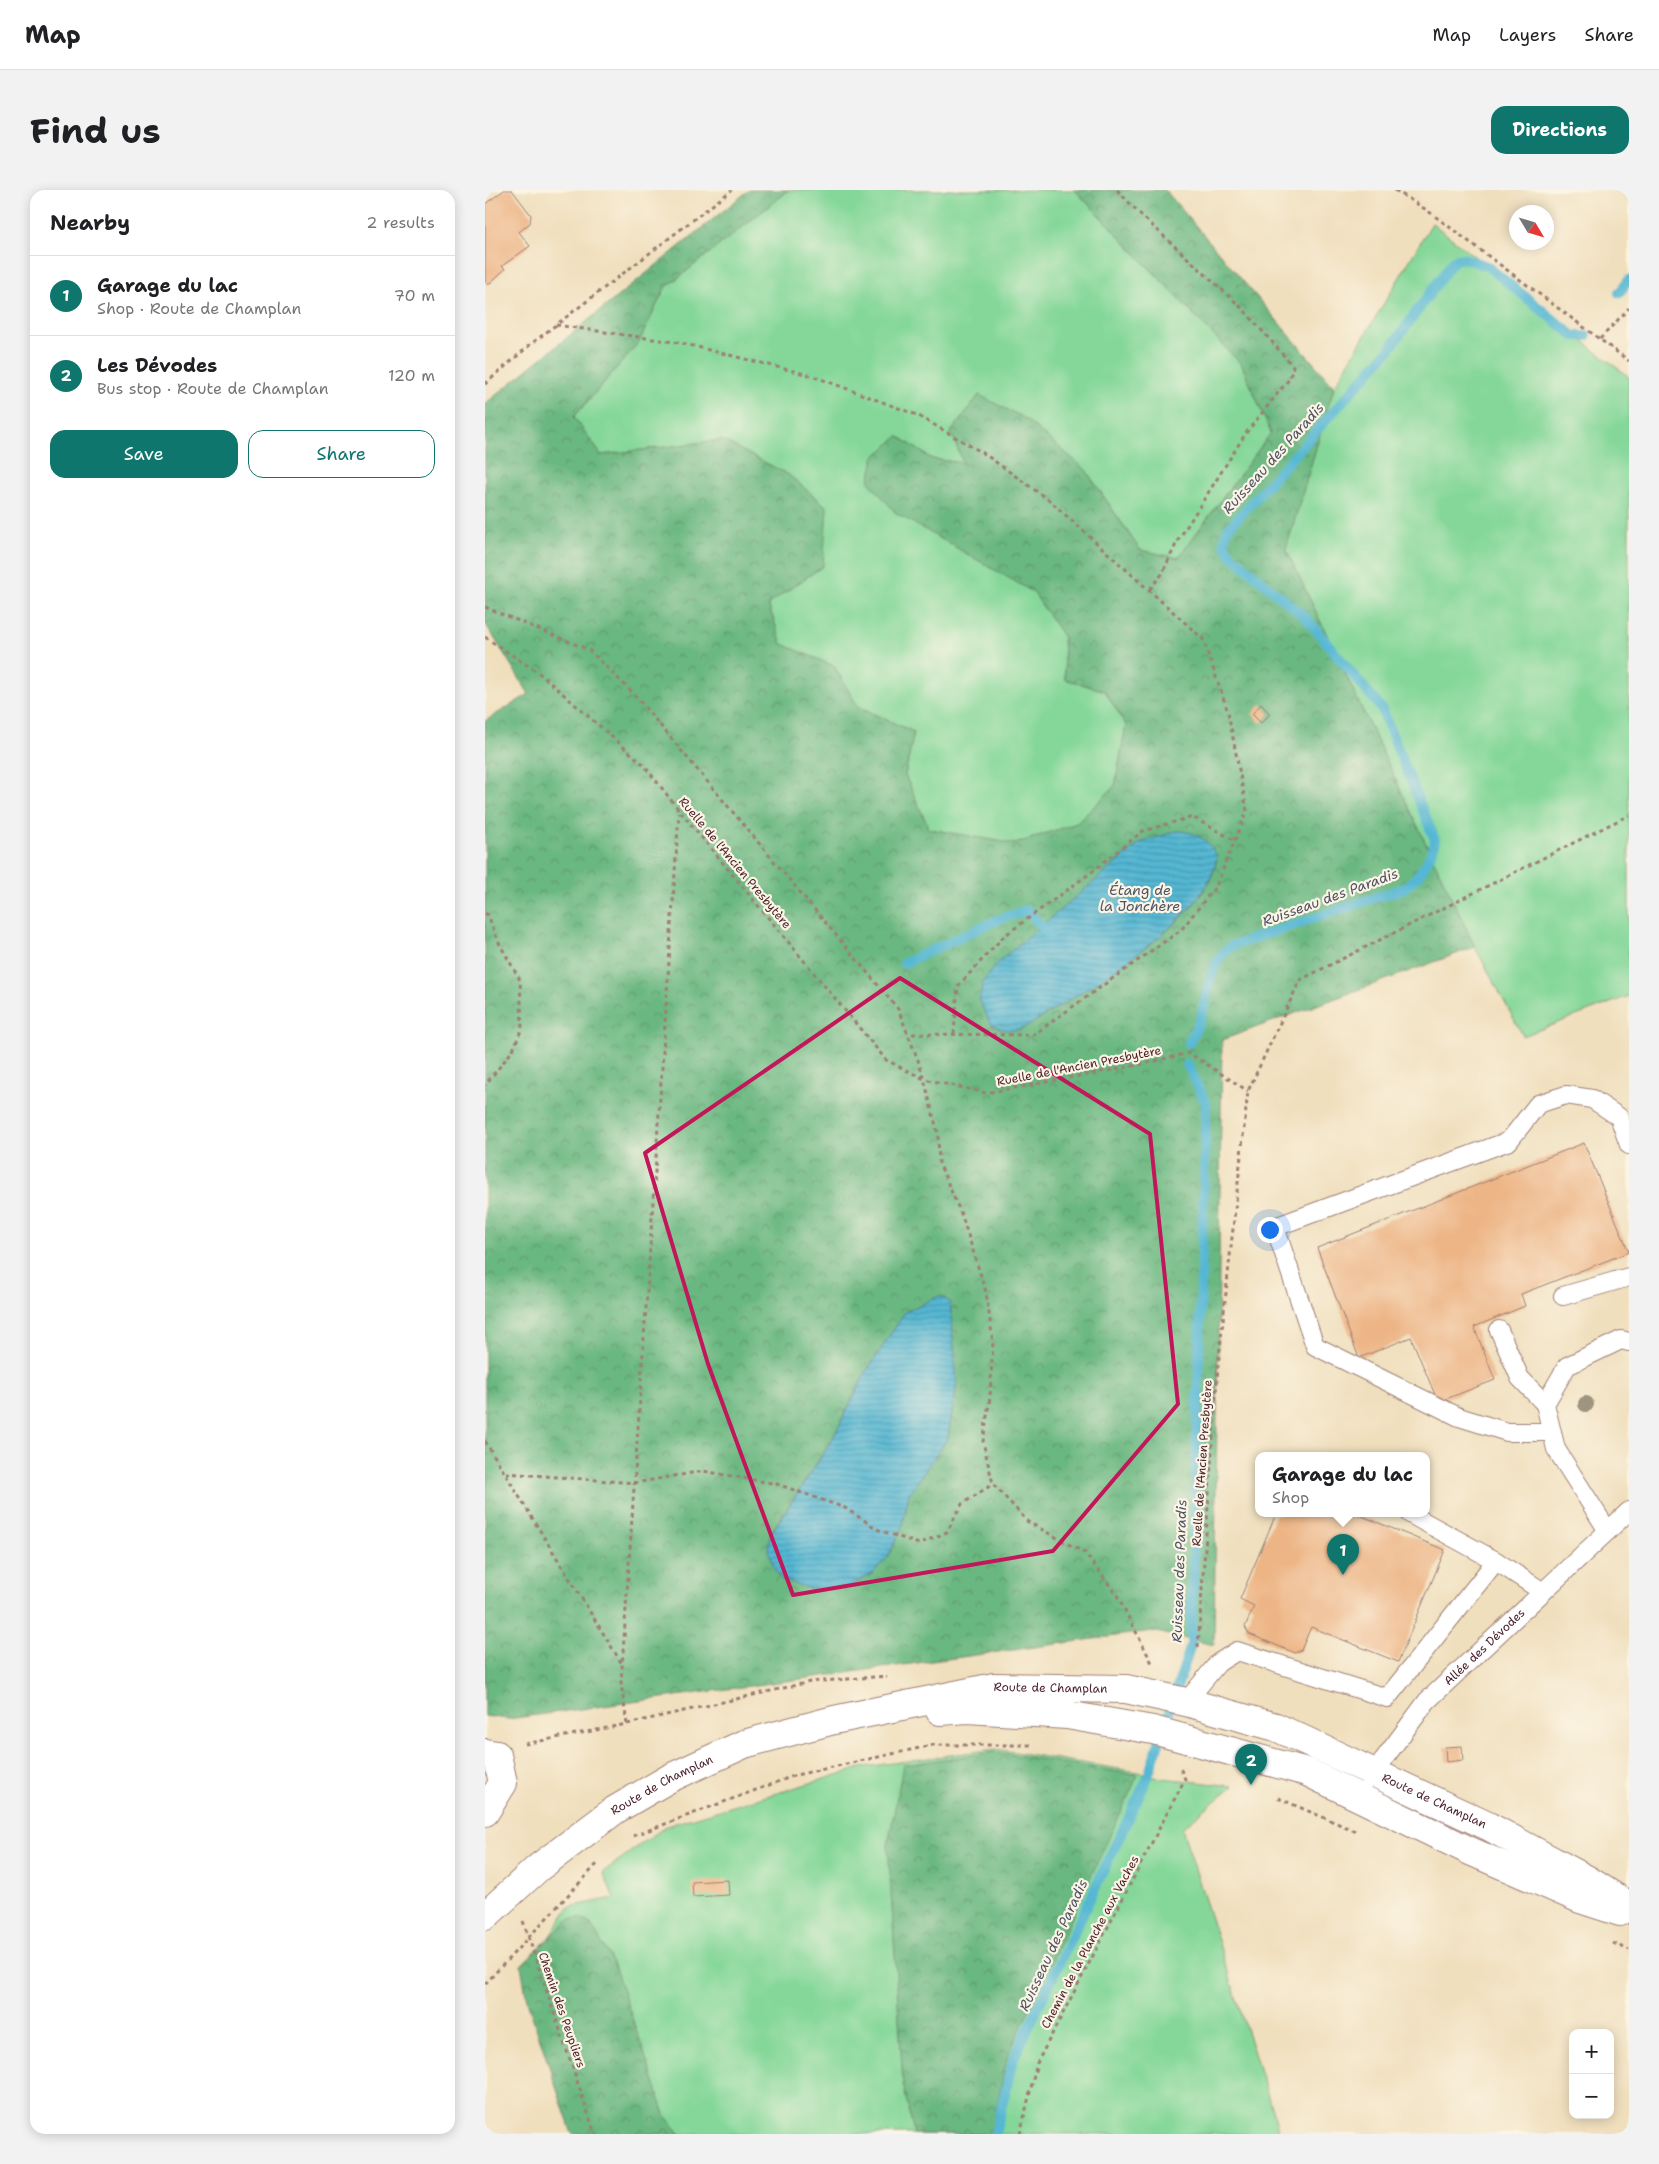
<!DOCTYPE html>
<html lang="en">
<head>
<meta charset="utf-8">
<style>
  :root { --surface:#fff; --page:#f2f2f2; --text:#202124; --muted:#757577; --line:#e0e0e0; --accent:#0f766e }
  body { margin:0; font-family:"Shantell Sans",sans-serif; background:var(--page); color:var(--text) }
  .controls { position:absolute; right:15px; bottom:15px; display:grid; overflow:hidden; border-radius:10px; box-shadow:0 2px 12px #0003 }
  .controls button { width:45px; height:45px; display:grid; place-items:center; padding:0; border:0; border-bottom:1px solid var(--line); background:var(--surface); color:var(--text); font:25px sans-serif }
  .compass { position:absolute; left:1024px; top:15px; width:45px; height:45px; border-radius:50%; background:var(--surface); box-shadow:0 2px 12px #0003; rotate:128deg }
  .you { position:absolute; left:784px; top:1039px; width:18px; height:18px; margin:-12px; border:4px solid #fff; border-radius:50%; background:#1a73e8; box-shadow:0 0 0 8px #1a73e833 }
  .badge { display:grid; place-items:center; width:32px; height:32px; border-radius:50%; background:var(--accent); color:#fff; font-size:16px; font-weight:700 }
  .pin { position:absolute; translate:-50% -41px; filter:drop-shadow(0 1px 2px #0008) }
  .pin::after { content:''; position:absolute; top:26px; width:18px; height:15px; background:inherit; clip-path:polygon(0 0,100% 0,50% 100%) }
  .popup { position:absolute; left:770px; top:1262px; width:175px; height:65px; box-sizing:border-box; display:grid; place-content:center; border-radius:10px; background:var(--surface); filter:drop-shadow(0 1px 4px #0005); font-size:16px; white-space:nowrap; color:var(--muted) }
  .popup b { font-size:19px; color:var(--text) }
  .popup::after { content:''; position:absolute; left:50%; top:100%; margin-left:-10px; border:10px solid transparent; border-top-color:var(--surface) }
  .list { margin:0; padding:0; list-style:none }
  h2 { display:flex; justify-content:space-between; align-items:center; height:65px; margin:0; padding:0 20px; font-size:21px }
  h2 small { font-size:16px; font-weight:400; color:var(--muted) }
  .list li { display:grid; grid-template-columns:32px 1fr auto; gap:15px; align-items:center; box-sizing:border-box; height:80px; padding:0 20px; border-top:1px solid var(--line) }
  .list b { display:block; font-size:19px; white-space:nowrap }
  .list p { margin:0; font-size:16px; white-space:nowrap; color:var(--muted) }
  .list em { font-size:16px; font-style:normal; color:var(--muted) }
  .actions { display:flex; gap:10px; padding:15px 20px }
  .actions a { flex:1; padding:11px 0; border:1px solid var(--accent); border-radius:15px; text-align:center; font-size:18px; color:var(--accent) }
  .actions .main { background:var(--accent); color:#fff }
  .map { position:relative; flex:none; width:1144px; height:1944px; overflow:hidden; border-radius:15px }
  header { display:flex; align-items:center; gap:30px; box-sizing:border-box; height:70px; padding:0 25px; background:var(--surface); border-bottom:1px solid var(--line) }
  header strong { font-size:24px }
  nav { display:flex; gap:28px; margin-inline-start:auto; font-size:18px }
  .intro { display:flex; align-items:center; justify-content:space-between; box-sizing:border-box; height:120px; padding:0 30px }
  h1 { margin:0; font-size:35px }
  .button { padding:12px 22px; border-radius:15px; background:var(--accent); color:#fff; font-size:18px; font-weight:700 }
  main { display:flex; gap:30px; padding:0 30px }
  aside { flex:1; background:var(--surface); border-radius:15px; box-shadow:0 2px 12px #0003 }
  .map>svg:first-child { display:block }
  .green { fill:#84d799; stroke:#677b62 }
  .forest { fill:url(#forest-crowns); stroke:#5a6c56; fill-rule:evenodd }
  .water { fill:url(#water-rules); stroke:#4f6b7f }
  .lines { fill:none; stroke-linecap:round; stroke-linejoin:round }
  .stream { stroke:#54b7d3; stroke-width:10 }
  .building { fill:#edb586 }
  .lane-casing { stroke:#9d7f74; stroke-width:20 }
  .street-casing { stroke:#9d7f74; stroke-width:30 }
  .secondary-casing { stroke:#9d7f74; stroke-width:30 }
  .path { stroke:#9d7f74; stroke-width:3; stroke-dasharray:4 4; stroke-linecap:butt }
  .lane { stroke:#fff; stroke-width:18 }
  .street { stroke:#fff; stroke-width:28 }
  .secondary { stroke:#fff; stroke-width:28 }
  .tree { fill:#9e947f }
  .marked { fill:none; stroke:#c2185b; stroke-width:4; stroke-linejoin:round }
  .labels { text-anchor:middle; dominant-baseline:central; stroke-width:4.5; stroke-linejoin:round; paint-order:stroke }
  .street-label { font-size:12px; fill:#4a1f2b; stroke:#fcf5e5 }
  .water-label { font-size:14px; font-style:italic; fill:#4e5466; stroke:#fcf5e5 }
</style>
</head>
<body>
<header>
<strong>Map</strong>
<nav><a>Map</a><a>Layers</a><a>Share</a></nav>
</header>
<div class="intro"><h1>Find us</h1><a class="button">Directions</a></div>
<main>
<aside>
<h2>Nearby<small>2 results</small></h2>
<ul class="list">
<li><span class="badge">1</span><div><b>Garage du lac</b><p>Shop · Route de Champlan</p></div><em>70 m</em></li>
<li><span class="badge">2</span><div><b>Les Dévodes</b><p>Bus stop · Route de Champlan</p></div><em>120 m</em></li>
</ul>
<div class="actions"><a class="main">Save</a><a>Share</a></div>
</aside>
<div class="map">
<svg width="1144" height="1944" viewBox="0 0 1144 1944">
  <defs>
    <pattern id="forest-crowns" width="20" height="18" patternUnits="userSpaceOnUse" patternTransform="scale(1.25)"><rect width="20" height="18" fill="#6bb881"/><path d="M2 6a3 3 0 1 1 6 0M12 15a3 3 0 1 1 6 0" fill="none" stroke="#5a956a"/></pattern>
    <pattern id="water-rules" width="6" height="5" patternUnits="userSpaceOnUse" patternTransform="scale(1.25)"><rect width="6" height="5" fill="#54b7d3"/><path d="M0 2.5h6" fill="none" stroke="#4894ab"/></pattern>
  </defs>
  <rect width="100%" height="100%" fill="#fcf5e5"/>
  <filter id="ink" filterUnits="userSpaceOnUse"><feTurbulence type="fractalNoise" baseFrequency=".02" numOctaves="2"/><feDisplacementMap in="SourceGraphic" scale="10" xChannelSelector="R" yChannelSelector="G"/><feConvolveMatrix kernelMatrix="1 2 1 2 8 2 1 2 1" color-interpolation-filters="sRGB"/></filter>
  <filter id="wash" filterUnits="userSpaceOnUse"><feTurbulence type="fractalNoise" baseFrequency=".0096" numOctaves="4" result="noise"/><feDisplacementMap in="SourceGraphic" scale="20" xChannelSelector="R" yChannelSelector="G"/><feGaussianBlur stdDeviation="1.12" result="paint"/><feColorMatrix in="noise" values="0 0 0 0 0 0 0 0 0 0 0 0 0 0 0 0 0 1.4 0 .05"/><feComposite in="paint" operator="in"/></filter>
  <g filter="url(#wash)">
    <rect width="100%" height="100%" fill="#f0dfbd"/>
    <g class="green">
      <path d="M304 0H590L757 175 786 243 693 368 655 360 600 279 478 273 447 269 413 246 411 323 548 401 578 446 580 489 620 501 641 535 630 596 592 633 530 654 444 639 420 585 429 542 373 517 349 476 297 454 283 414 338 376 237 250 116 265 89 227 154 152 180 98Z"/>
      <path d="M947 33 1144 187V806L1038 846 990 757 801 359 849 197Z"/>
      <path d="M510 1559 659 1583V1586L748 1596 697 1638 795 1944H506L509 1926 504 1944H120L61 1752 84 1717 129 1708 118 1682 181 1636 379 1577Z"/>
    </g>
    <g class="forest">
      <path d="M264 0H304L180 98 154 152 89 227 116 265 237 250 304 285 342 317 338 376 283 414 297 454 349 476 373 517 429 542 420 585 444 639 530 654 592 633 630 596 641 535 620 501 580 489 578 446 548 402 411 323 384 292 389 267 413 246 447 269 478 273 466 242 494 205 539 228 600 279 655 360 693 368 786 243 757 175 590 0H680L849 197 801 359 990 757 737 850 729 1455 667 1441 23 1529 0 1526V531L44 504 0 433V214ZM732 666C727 721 640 772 598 800 577 814 556 829 534 840L513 772 547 745ZM421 1122 472 1192 463 1248 424 1304 285 1344 346 1252 381 1182Z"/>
      <path d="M510 1562 653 1585 522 1868 506 1944H429L418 1894 403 1655 418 1575Z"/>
      <path d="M95 1728 106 1734 129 1775 181 1927 196 1944H87L42 1811 36 1775 84 1729Z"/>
    </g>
    <g class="water">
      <path d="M691 641C710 641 723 649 732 666 726 730 596 801 545 835 531 842 518 842 505 833L494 810 498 792 513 772 655 653Z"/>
      <path d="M454 1106 465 1112 472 1192 463 1248 424 1304 417 1338 403 1367 387 1384 361 1398 325 1399 296 1389 290 1380 283 1360 285 1345 346 1252 381 1182 420 1122Z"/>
    </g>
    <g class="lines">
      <g class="stream">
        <path d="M1134 103 1144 90"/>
        <path d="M419 773 512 730 542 720 565 746"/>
        <path d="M704 853C708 843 714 834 717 824 724 799 724 773 746 756L919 698C936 685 945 671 950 650L896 518 822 429 746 365 739 353 742 340 904 160 969 70 978 68 1002 76 1089 146H1101"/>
        <path d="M510 1944 528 1870 662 1589 706 1455 721 913 702 874"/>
      </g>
    </g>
    <g id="blocks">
      <g class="building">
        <path d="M19 0H27L46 25 45 33 34 42 45 56 17 76 20 79 3 95 0 91V14Z"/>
        <path d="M776 514 785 524 776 533 767 524Z"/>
        <path d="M1099 953 1144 1062 1036 1104 1040 1116 989 1137 1010 1190 953 1212 926 1147 874 1168 832 1058Z"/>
        <path d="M791 1324H872L960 1360 913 1472 826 1437 816 1460 810 1463 764 1444 760 1437 769 1416 755 1409Z"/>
        <path d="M977 1556 978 1570 961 1572 960 1557Z"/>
        <path d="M243 1690 244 1705 208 1707 207 1692Z"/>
      </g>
    </g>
  </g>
  <g filter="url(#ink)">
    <use href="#blocks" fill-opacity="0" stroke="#9d7f74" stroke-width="1"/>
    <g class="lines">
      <g class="lane-casing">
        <g id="lane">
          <path d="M1078 1106 1144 1087"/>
          <path d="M1014 1140 1035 1188 1060 1214"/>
          <path d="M1067 1242H1022L974 1227 830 1156 790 1037 1024 951 1053 914 1081 905 1107 909 1134 927 1144 955"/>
          <path d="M925 1324 1011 1371 1058 1402"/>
          <path d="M1123 1341 1071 1259 1060 1214 1082 1176 1136 1150 1144 1152"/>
          <path d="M701 1512 733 1473 752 1461 902 1508 1011 1371"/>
          <path id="s1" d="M884 1589 942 1511 1144 1321"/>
        </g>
      </g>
      <g class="street-casing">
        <path id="street" d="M0 1563 12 1565 18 1593 0 1622"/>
      </g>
      <g class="secondary-casing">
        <g id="secondary">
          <path d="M455 1521 482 1519 582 1525 668 1540 822 1582 985 1661 1095 1709 1135 1722"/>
          <path id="s2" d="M0 1726 53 1678 130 1620 185 1588 259 1554 349 1530 509 1497 641 1499 701 1512 791 1537 1003 1636 1103 1690 1144 1716"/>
        </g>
      </g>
      <g class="path">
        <path d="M632 0 657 26 758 119 808 176 805 188 761 243 692 352 677 384 664 400"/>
        <path d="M910 0 943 21 1144 171"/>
        <path d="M71 135 196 153 328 186 432 225 498 263 564 310 718 449 743 522 762 621 731 696 696 740 548 845 423 844"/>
        <path d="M1115 149 1144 118"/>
        <path d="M0 194 46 154 247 0"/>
        <path d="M0 417 104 460 148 503 413 819 433 870 439 889 453 944 454 973 477 1026 501 1102 508 1152 505 1207 498 1252 508 1294 543 1332 600 1363 632 1405 668 1475"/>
        <path d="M0 447 54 483 158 574 194 620 401 870 439 889 501 903 644 877 704 863 763 901"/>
        <path d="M0 723 3 725 14 753 35 790 37 838 28 860 0 895"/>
        <path d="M469 844 473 796 519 746 604 684 658 641 707 627 749 650"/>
        <path d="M0 1251 137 1474"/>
        <path d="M21 1283 150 1293 218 1281 292 1294 360 1318 394 1340 434 1354 462 1342 477 1314 508 1294"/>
        <path d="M713 1457 733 1176 763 901 815 790 1144 625"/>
        <path d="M142 1534 136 1493 194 622"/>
        <path d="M40 1554 142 1534 325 1492 402 1486"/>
        <path d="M793 1608 870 1641"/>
        <path d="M148 1646 311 1585 448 1555H548"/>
        <path d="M38 1731 110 1944"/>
        <path d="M1128 1753 1144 1760"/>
        <path d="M0 1794 114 1672"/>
        <path d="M535 1944 552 1873 700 1589 695 1578"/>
      </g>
      <use href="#lane" class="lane"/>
      <use href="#street" class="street"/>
      <use href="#secondary" class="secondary"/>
    </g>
    <circle class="tree" cx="1101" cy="1214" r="8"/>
  </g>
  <path class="marked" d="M415 788 665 944 693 1214 568 1361 308 1405 223 1174 160 963Z"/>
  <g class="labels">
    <g class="street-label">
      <text transform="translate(250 673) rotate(50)">Ruelle de l'Ancien Presbytère</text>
      <text transform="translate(594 876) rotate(-11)">Ruelle de l'Ancien Presbytère</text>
      <text transform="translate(717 1273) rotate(-86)">Ruelle de l'Ancien Presbytère</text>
      <text stroke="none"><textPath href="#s1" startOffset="176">Allée des Dévodes</textPath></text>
      <text stroke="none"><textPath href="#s2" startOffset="626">Route de Champlan</textPath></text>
      <text stroke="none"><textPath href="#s2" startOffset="221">Route de Champlan</textPath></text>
      <text stroke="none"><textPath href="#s2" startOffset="1031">Route de Champlan</textPath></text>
      <text transform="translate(605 1752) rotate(-62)">Chemin de la Planche aux Vaches</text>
      <text transform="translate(77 1820) rotate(71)">Chemin des Peupliers</text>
    </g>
    <g class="water-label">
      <text transform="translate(788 268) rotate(-48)">Ruisseau des Paradis</text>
      <text x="655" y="700">Étang de<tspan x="655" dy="16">la Jonchère</tspan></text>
      <text transform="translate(845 707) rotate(-20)">Ruisseau des Paradis</text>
      <text transform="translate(694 1381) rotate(-88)">Ruisseau des Paradis</text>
      <text transform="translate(568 1755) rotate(-65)">Ruisseau des Paradis</text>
    </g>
  </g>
</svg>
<div class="controls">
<button>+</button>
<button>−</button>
</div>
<svg class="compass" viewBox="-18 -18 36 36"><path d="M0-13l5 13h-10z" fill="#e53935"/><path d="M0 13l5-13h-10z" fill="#757577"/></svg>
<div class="you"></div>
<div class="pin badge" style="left:858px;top:1385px">1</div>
<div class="popup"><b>Garage du lac</b>Shop</div>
<div class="pin badge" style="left:766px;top:1595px">2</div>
</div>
</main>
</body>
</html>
